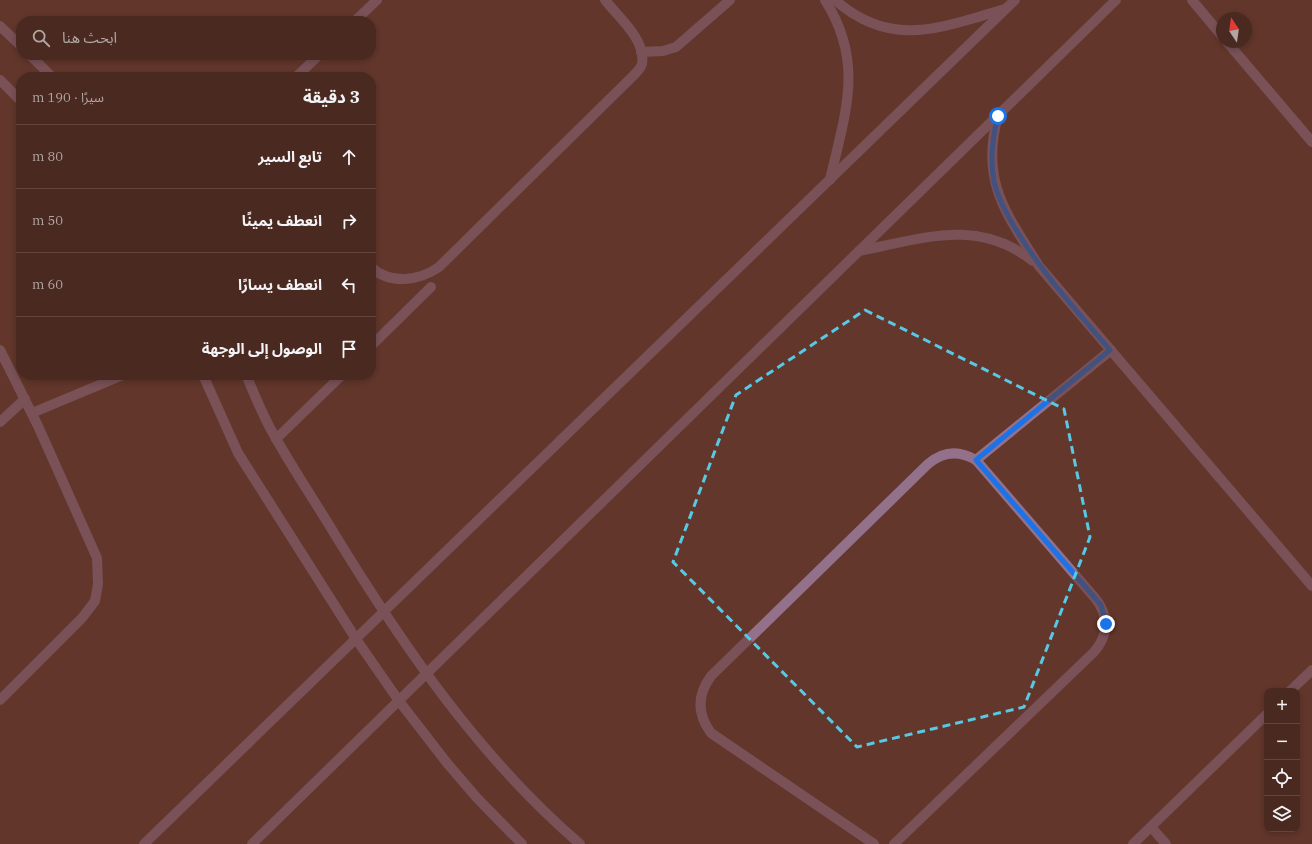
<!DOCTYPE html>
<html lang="ar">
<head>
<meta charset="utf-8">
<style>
  :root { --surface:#4a2920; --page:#54352d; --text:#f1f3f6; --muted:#b2a6a5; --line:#61453e }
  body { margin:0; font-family:"IBM Plex Serif","Noto Sans Arabic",serif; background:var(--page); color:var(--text); direction:rtl }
  .controls { position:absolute; right:12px; bottom:12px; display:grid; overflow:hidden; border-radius:8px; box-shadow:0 2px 6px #0003 }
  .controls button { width:36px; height:36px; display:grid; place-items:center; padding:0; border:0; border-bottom:1px solid var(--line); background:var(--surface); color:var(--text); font:20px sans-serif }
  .compass { position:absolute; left:1216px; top:12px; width:36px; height:36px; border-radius:50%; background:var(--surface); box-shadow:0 2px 6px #0003; rotate:347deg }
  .stop { position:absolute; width:12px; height:12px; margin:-9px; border:3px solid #1a73e8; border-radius:50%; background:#fff }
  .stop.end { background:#1a73e8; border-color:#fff; box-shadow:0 1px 4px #0008 }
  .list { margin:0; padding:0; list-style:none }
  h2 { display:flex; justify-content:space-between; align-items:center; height:52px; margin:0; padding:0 16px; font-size:17px }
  h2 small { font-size:13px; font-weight:400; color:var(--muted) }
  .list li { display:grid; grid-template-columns:26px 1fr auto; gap:12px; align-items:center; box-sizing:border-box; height:64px; padding:0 16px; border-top:1px solid var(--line) }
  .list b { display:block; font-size:15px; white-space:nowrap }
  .list em { font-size:13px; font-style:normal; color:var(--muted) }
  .icon { flex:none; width:22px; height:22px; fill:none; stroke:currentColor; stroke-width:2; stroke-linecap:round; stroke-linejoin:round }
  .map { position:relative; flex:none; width:1312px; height:844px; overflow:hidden; direction:ltr }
  .search { position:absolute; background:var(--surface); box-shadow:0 2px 6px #0003; left:16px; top:16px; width:360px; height:44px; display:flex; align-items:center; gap:10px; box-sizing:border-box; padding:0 14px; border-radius:16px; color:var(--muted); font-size:15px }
  .panel { position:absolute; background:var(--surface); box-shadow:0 2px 6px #0003; left:16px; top:72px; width:360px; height:308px; border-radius:16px; direction:rtl }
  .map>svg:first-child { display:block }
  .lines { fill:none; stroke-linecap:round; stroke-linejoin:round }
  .minor { stroke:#94718b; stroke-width:10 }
  .route { stroke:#1a73e8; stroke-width:5 }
  .marked { fill:none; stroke:#58c9e4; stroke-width:3; stroke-dasharray:8 5; stroke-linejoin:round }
</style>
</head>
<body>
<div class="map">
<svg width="1312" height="844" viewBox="0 0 1312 844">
  <rect width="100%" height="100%" fill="#63372b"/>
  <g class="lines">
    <g class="minor">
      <path d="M825 0C865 63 845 113 830 180"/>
      <path d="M835 0C892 50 942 27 1005 9"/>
      <path d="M1192 0 1222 36"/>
      <path d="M355 21 377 0"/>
      <path d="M0 26 21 46"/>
      <path d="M1227 42 1312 142"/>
      <path d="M641 52 663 51 676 47 730 0"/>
      <path d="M30 55 52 77"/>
      <path d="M296 77 319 55"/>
      <path d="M0 80 21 101"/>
      <path d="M998 116C980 181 1006 213 1039 266L1312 586"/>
      <path d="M859 251C922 239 977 217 1033 261"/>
      <path d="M371 267C390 285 419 281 439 267L633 76C636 73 641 68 642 64 646 39 618 17 605 0"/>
      <path d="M371 346 431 287"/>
      <path d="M0 350 38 426 97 558 98 584 95 601 82 618 0 700"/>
      <path d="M203 375 238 453 356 639 399 701 447 763 477 798 522 844"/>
      <path d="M246 375C255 395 263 417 274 435 293 469 314 500 334 533 403 646 479 757 580 844"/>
      <path d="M32 413 123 375"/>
      <path d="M0 422 25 399"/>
      <path d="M276 439 342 375"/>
      <path d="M976 460 1111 350"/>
      <path d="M1290 691 1312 670"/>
      <path d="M1151 827 1166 844"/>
      <path d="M144 844 1015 0"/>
      <path d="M252 844 1116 0"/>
      <path d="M874 844 711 733C697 714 697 695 711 676L928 464C943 451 959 450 976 460L1095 598C1109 615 1109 635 1094 652L894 844"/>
      <path d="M1133 844 1267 714"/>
    </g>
  </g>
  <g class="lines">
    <path class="route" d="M998 116C992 138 990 159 994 182 999 202 1009 219 1020 236 1046 278 1079 313 1110 350L976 460 1101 605 1106 624"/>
  </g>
  <path d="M0 0H1312V844H0ZM865 310 1064 409 1090 537 1024 707 857 747 673 562 736 395Z" fill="#63372b" fill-opacity=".55" fill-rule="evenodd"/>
  <path class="marked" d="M865 310 1064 409 1090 537 1024 707 857 747 673 562 736 395Z"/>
</svg>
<div class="controls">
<button>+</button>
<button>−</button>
<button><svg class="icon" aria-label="locate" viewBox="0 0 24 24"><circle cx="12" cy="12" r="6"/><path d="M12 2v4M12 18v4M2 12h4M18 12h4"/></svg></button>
<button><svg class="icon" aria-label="layers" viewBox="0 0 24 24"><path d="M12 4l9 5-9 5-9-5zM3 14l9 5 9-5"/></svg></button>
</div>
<svg class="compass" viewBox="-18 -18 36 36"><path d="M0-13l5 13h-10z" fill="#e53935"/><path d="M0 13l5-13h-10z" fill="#b2a6a5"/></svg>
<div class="stop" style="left:998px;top:116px"></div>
<div class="stop end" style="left:1106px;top:624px"></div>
<div class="search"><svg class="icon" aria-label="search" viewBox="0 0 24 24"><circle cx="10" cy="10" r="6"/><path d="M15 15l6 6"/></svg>ابحث هنا</div>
<section class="panel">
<h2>3 دقيقة<small>سيرًا · 190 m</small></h2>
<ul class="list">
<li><svg class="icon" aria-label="ahead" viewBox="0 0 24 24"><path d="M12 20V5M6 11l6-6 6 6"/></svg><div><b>تابع السير</b></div><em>80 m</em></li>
<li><svg class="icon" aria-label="right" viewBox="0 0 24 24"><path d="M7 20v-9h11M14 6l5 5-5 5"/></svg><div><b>انعطف يمينًا</b></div><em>50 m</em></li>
<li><svg class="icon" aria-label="left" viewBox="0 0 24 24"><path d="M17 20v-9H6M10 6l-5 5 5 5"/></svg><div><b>انعطف يسارًا</b></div><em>60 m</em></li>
<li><svg class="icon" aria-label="arrive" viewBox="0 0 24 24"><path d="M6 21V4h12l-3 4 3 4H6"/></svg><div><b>الوصول إلى الوجهة</b></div></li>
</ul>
</section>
</div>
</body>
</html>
